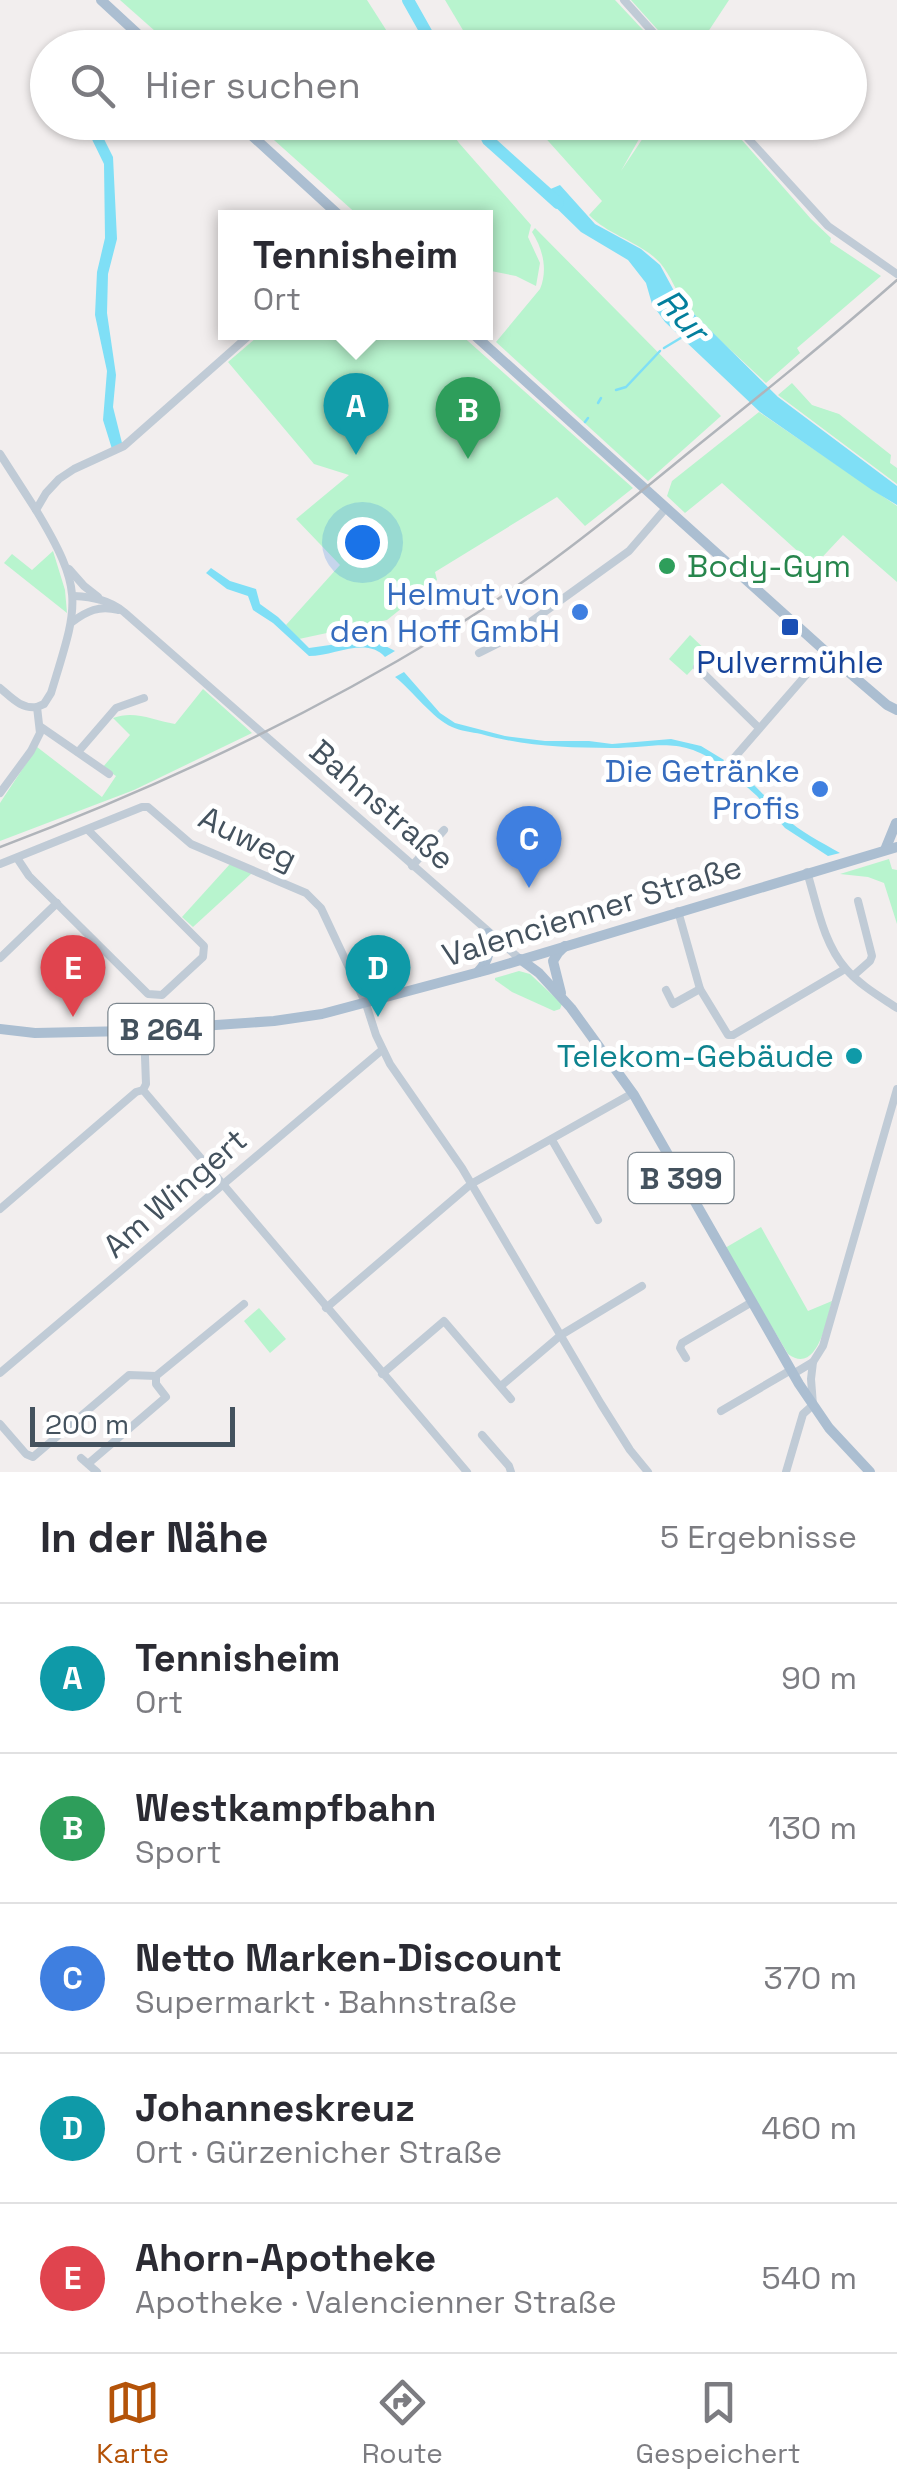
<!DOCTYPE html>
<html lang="de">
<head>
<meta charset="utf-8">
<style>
  :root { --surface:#fff; --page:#f2f2f3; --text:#2b2b33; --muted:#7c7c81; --line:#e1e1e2; --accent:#b45309 }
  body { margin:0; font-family:"Space Grotesk",sans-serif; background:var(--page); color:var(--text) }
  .scale { position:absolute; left:30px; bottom:25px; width:205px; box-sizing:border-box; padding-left:10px; border:5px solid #44525e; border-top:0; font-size:28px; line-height:35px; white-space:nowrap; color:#44525e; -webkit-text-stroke:8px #fff; paint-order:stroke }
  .you { position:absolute; left:362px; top:542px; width:35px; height:35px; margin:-25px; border:8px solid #fff; border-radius:50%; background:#1a73e8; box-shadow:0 0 0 15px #1a73e833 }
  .badge { display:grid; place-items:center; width:65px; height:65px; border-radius:50%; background:var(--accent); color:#fff; font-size:32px; font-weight:700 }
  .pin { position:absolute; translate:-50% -82px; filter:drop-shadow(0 2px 5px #0008) }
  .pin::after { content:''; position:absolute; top:52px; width:35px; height:30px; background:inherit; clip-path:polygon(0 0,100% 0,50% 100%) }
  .popup { position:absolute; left:218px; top:210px; width:275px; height:130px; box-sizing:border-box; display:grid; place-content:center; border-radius:0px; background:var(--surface); filter:drop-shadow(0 2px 8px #0005); font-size:32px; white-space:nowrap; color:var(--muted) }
  .popup b { font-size:38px; color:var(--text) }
  .popup::after { content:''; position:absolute; left:50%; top:100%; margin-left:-20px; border:20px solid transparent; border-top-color:var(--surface) }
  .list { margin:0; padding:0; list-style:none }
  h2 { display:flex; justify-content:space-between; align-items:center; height:130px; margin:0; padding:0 40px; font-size:42px }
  h2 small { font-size:32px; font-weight:400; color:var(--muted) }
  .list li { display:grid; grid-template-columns:65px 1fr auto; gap:30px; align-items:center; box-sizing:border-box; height:150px; padding:0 40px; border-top:2px solid var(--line) }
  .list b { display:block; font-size:38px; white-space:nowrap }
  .list p { margin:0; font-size:32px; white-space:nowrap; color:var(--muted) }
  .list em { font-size:32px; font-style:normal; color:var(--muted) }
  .icon { flex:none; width:55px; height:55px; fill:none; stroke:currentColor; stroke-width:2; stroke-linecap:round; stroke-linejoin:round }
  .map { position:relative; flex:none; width:897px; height:1472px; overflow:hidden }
  .search { position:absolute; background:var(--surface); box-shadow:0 2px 8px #0004; left:30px; right:30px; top:30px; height:110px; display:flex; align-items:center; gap:25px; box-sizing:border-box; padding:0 35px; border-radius:55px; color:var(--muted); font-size:38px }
  .sheet { height:880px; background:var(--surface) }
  nav { display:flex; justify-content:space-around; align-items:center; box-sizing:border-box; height:140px; border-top:2px solid var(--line); background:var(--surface); font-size:28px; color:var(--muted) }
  nav a { display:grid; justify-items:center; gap:5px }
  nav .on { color:var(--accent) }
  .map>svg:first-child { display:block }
  .green { fill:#b8f4ce }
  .water { fill:#7fdff6 }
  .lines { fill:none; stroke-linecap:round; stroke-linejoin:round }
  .stream { stroke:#7fdff6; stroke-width:2.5 }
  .river { stroke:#7fdff6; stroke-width:12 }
  .minor { stroke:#c0cbd6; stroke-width:8 }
  .major { stroke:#abbed1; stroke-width:10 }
  .rail { stroke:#b0b4ba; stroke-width:2.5 }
  .leisure-dot { fill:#2e9e5b; stroke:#fff; stroke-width:4 }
  .shop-dot { fill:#3f7fe0; stroke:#fff; stroke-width:4 }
  .transit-dot { fill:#1a4fb4; stroke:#fff; stroke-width:4 }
  .culture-dot { fill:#0f9aa8; stroke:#fff; stroke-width:4 }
  .labels { text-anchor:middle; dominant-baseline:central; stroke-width:10; stroke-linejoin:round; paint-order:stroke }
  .shield { fill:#fff; stroke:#7c868e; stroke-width:2.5 }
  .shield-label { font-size:30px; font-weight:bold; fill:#44525e }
  .leisure-label { font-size:32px; fill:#27864d; stroke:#fff; text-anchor:start }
  .shop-label { font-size:32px; fill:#366cbe; stroke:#fff; text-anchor:end }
  .transit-label { font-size:32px; fill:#164399; stroke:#fff }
  .street-label { font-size:32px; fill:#44525e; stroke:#fff }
  .culture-label { font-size:32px; fill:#0d838f; stroke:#fff; text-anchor:end }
  .water-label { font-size:35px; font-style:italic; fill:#037f9d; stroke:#fff }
</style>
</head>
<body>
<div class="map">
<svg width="897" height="1472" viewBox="0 0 897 1472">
  <rect width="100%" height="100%" fill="#f2eeee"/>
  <g class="green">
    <path d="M120 0H367L397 47H173Z"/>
    <path d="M445 0H615L659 47H473Z"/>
    <path d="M631 0H729L698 47 674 48Z"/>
    <path d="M255 123H445L459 143 531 225 528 237 540 263 536 286 516 276 486 270V218L360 217Z"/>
    <path d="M532 123H648L621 171 653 123H727L811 219 831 238 830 242 881 276 797 348 800 353 766 383C739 357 710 333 686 305 676 292 671 276 661 264 642 242 609 236 589 215L602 201Z"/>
    <path d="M535 228 721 416 648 481 496 342 540 289C548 270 543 249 532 232Z"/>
    <path d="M262 333H459L633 488 585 526 557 497 435 572 437 580 387 620 299 639 286 625 340 565 296 519 349 475 314 464 228 362Z"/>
    <path d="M792 383 812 405 839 414 891 455 890 463 897 468V484L778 395Z"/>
    <path d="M759 412 897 506V582L843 535 814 566 722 483 685 513 667 496 672 481Z"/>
    <path d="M53 551 65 590 67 613 4 563 12 554 32 570Z"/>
    <path d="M690 635 717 661 710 669 700 661 687 675 669 659Z"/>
    <path d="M203 689 252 733 134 790 0 841V803L37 747 102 797 116 776 103 767 130 735 113 718C134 710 153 720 175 724Z"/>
    <path d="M889 859 892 869 897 870V924L884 883 868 877 840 874Z"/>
    <path d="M230 864 252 873 193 927 182 917Z"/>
    <path d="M519 971 530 974 562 1004 560 1009 554 1011 512 992 495 980V978Z"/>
    <path d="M761 1227 808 1311 832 1301C827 1320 817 1376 788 1354L725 1248Z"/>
    <path d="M259 1308 286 1339 270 1353 244 1321Z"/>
  </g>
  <g class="water">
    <path d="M84 123H96L113 157 117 239 108 274 107 313 116 375 113 407 122 443 112 449 103 420 107 371 95 315 97 272 105 238 104 164Z"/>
    <path d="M560 185 595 224 641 249 660 265 673 289 687 307 778 397 897 486V505L872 490 760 412 665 322 652 304 646 283 628 260 581 232 541 193Z"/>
    <path d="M211 568 230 581 256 589 260 604 278 617 309 648 372 639 395 651 385 657C367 636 334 656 309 656L273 623 253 610 248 596 227 589 206 573Z"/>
    <path d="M404 672 440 713 455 723 505 736 545 741H589L612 744 671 739 701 746 724 760 721 765C678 735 657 748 611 748 567 748 523 746 481 734 472 732 460 731 452 727 433 719 412 690 395 677Z"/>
    <path d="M733 766C753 782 768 800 785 817 800 832 821 842 840 853L828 856 785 828 757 796 729 771Z"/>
  </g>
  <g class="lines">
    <g class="stream">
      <path d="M664 348 684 336"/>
      <path d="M616 390 626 387 660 351"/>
      <path d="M598 403 601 398"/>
      <path d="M585 422 588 418"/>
    </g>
    <g class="river">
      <path d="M408 0 435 48"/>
      <path d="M479 122 488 140 558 203"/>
    </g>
    <g class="minor">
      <path d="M624 0 667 48"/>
      <path d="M733 122 828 226 897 274"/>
      <path d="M0 454 36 510"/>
      <path d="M69 569 84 586 98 597"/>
      <path d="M74 596C93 597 109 600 124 612L520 959"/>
      <path d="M72 622C87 611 99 605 118 610"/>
      <path d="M479 653 507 639 629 551 666 508"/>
      <path d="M697 667 759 728"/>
      <path d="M0 688C12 698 21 709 37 707"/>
      <path d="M41 727 109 774"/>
      <path d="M78 752 116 708 144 698"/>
      <path d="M727 766 826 652"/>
      <path d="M0 793 31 751 40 733 37 707 44 704 51 693C78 604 86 593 36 510L46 493 59 479 74 469 124 446 253 332"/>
      <path d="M17 858 29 876 148 994 162 995 203 957 204 946 88 830"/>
      <path d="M0 864 142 807H148L191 844 306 893 321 908 366 1004 376 1035 390 1064 462 1168 601 1404 630 1450 648 1472"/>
      <path d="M412 866 444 830"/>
      <path d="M807 872C817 904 823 943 846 969 860 985 879 996 897 1008"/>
      <path d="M678 911 700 989 728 1035H733L845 969"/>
      <path d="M0 958 57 903"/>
      <path d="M853 976 870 961 872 956 858 901"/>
      <path d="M666 990 673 1004 700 989"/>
      <path d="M144 1030 146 1084 143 1090 467 1472"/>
      <path d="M552 1140 598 1220"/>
      <path d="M0 1209 136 1092 143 1090"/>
      <path d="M326 1308 471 1184 633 1093"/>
      <path d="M686 1358 680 1348 682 1343 752 1302"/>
      <path d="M0 1373 382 1050"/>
      <path d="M382 1374 444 1321 511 1399"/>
      <path d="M793 1374 813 1362 823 1346 897 1089"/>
      <path d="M501 1386 561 1335 642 1286"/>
      <path d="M721 1411 791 1370"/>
      <path d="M0 1424 26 1454 33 1457 129 1375 156 1376 244 1304"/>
      <path d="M482 1435 509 1466 511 1472"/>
      <path d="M81 1458 97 1472"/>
      <path d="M89 1463 166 1397 156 1384V1376"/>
      <path d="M786 1472 803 1414 813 1405 811 1379 813 1362"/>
    </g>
    <g class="major">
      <path d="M101 0 153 48"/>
      <path d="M237 122 342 218"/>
      <path d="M471 332 845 669 887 705 897 710"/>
      <path d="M885 850 896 823"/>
      <path d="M520 959 539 973 571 1008 634 1095 799 1384 829 1428 870 1472"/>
      <path d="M478 972C490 959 490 951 488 933"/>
      <path d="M561 993 553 961 558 953 565 946"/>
      <path d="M0 1029 35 1033 129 1031 274 1021 322 1014 487 970 897 847"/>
    </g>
    <path class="rail" d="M0 847C154 789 303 719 443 634 530 582 609 518 687 454 758 397 829 340 897 280"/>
  </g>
  <circle class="leisure-dot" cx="667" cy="566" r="10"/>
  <g class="shop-dot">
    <circle cx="580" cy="612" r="10"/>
    <circle cx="820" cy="789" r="10"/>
  </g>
  <rect class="transit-dot" x="780" y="617" width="20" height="20" rx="5"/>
  <circle class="culture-dot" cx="854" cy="1056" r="10"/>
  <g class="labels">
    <g class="shield">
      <rect x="108.5" y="1004" width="105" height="50" rx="8"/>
      <rect x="628.5" y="1153" width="105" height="50" rx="8"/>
    </g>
    <g class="shield-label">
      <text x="161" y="1029">B 264</text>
      <text x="681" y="1178">B 399</text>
    </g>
    <g class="leisure-label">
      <text x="687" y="566">Body-Gym</text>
    </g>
    <g class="shop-label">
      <text x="560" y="594">Helmut von<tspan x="560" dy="37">den Hoff GmbH</tspan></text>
      <text x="800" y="771">Die Getränke<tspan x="800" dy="37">Profis</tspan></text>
    </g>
    <g class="transit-label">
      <text x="790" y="662">Pulvermühle</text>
    </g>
    <g class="street-label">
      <text transform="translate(382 805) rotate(41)">Bahnstraße</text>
      <text transform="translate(248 838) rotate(26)">Auweg</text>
      <text transform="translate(592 911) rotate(-17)">Valencienner Straße</text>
      <text transform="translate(175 1193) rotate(-41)">Am Wingert</text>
    </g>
    <g class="culture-label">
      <text x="834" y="1056">Telekom-Gebäude</text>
    </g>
    <g class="water-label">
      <text transform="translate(683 315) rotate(48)">Rur</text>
    </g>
  </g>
</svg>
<div class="scale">200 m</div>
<div class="you"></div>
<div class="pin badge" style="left:356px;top:455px;background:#0f9aa8">A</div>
<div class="popup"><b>Tennisheim</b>Ort</div>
<div class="pin badge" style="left:468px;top:459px;background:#2e9e5b">B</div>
<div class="pin badge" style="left:529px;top:888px;background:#3f7fe0">C</div>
<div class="pin badge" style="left:378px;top:1017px;background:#0f9aa8">D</div>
<div class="pin badge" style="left:73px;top:1017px;background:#e0444e">E</div>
<div class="search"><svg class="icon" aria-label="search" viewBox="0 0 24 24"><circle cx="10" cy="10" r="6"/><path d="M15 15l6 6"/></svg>Hier suchen</div>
</div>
<section class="sheet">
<h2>In der Nähe<small>5 Ergebnisse</small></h2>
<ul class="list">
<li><span class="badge" style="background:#0f9aa8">A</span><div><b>Tennisheim</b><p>Ort</p></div><em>90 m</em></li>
<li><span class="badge" style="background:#2e9e5b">B</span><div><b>Westkampfbahn</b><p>Sport</p></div><em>130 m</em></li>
<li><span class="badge" style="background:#3f7fe0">C</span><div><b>Netto Marken-Discount</b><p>Supermarkt · Bahnstraße</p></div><em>370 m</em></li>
<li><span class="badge" style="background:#0f9aa8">D</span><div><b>Johanneskreuz</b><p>Ort · Gürzenicher Straße</p></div><em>460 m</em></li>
<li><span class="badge" style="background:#e0444e">E</span><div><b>Ahorn-Apotheke</b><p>Apotheke · Valencienner Straße</p></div><em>540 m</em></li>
</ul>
</section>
<nav>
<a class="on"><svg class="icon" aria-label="map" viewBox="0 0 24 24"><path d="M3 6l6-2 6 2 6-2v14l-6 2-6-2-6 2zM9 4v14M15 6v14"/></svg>Karte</a>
<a><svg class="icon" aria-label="directions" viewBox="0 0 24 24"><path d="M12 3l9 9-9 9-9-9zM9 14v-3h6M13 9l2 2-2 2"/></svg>Route</a>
<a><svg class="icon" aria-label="saved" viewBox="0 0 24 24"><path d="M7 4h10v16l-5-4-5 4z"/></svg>Gespeichert</a>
</nav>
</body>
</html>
